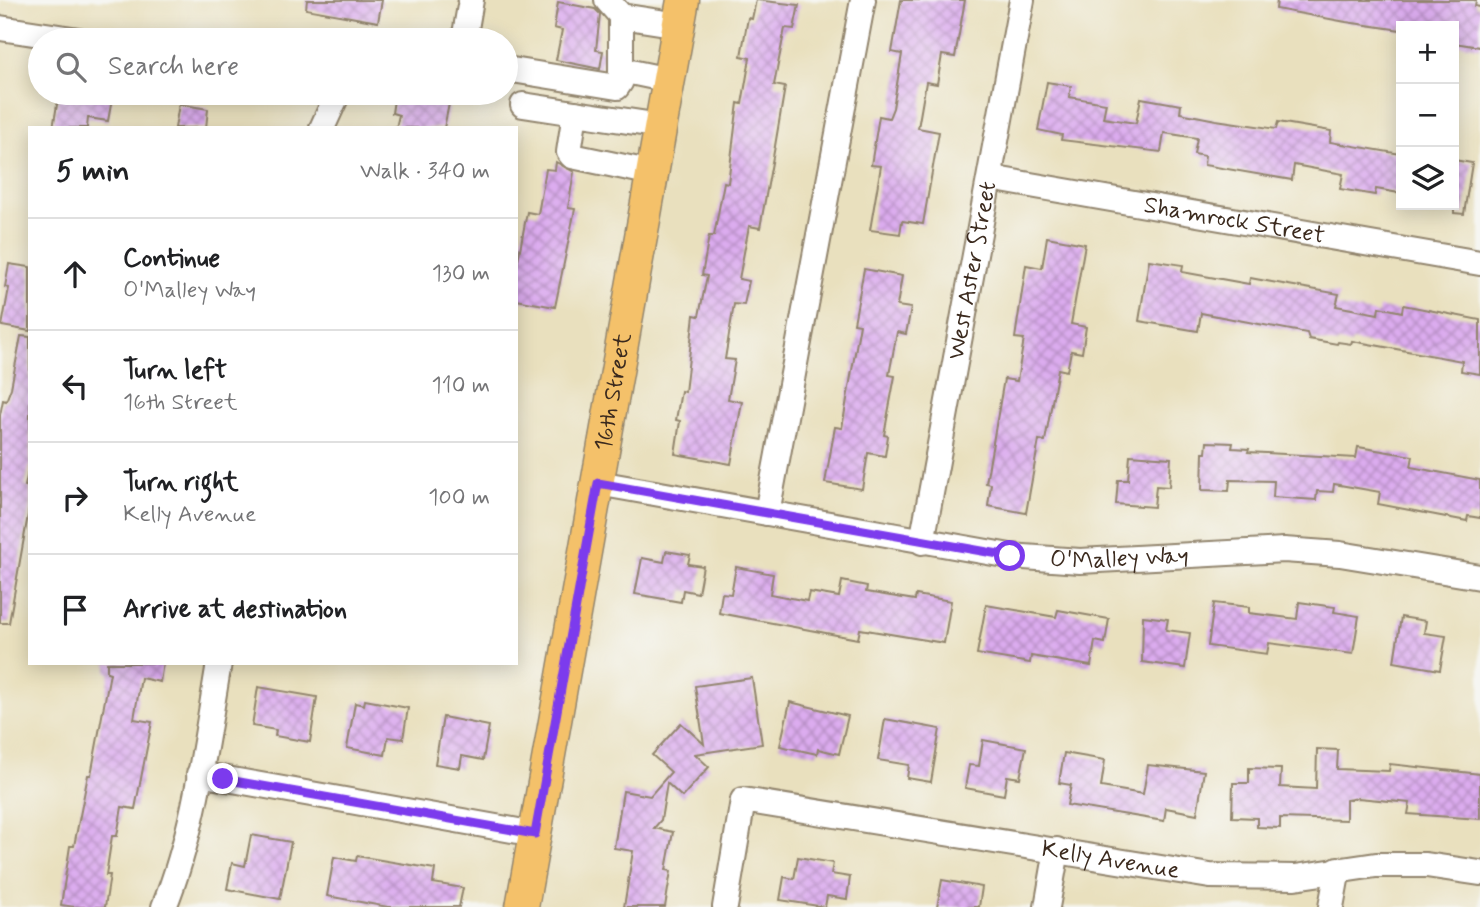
<!DOCTYPE html>
<html lang="en">
<head>
<meta charset="utf-8">
<style>
  :root { --surface:#fff; --page:#f6f6f6; --text:#202124; --muted:#757577; --line:#e0e0e0 }
  body { margin:0; font-family:Mynerve,sans-serif; background:var(--page); color:var(--text) }
  .controls { position:absolute; right:21px; top:21px; display:grid; overflow:hidden; border-radius:0px; box-shadow:0 4px 18px #0003 }
  .controls button { width:63px; height:63px; display:grid; place-items:center; padding:0; border:0; border-bottom:2px solid var(--line); background:var(--surface); color:var(--text); font:35px sans-serif }
  .stop { position:absolute; width:21px; height:21px; margin:-16px; border:5px solid #7c3aed; border-radius:50%; background:#fff }
  .stop.end { background:#7c3aed; border-color:#fff; box-shadow:0 2px 7px #0008 }
  .list { margin:0; padding:0; list-style:none }
  h2 { display:flex; justify-content:space-between; align-items:center; height:91px; margin:0; padding:0 28px; font-size:30px }
  h2 small { font-size:23px; font-weight:400; color:var(--muted) }
  .list li { display:grid; grid-template-columns:46px 1fr auto; gap:21px; align-items:center; box-sizing:border-box; height:112px; padding:0 28px; border-top:2px solid var(--line) }
  .list b { display:block; font-size:26px; white-space:nowrap }
  .list p { margin:0; font-size:23px; white-space:nowrap; color:var(--muted) }
  .list em { font-size:23px; font-style:normal; color:var(--muted) }
  .icon { flex:none; width:38px; height:38px; fill:none; stroke:currentColor; stroke-width:2; stroke-linecap:round; stroke-linejoin:round }
  .map { position:relative; flex:none; width:1480px; height:907px; overflow:hidden }
  .search { position:absolute; background:var(--surface); box-shadow:0 4px 18px #0003; left:28px; top:28px; width:490px; height:77px; display:flex; align-items:center; gap:18px; box-sizing:border-box; padding:0 24px; border-radius:38px; color:var(--muted); font-size:26px }
  .panel { position:absolute; background:var(--surface); box-shadow:0 4px 18px #0003; left:28px; top:126px; width:490px; height:539px; border-radius:0px }
  .map>svg:first-child { display:block }
  .building { fill:url(#building-cross-hatch) }
  .lines { fill:none; stroke-linecap:round; stroke-linejoin:round }
  .minor-casing { stroke:#92856e; stroke-width:28 }
  .major-casing { stroke:#92856e; stroke-width:35 }
  .minor { stroke:#fff; stroke-width:24 }
  .major { stroke:#f4c16a; stroke-width:32 }
  .route { stroke:#7c3aed; stroke-width:9 }
  .labels { text-anchor:middle; dominant-baseline:central; stroke-width:5; stroke-linejoin:round; paint-order:stroke }
  .street-label { font-size:24px; fill:#3b2a1e; stroke:#f6f6f2 }
</style>
</head>
<body>
<div class="map">
<svg width="1480" height="907" viewBox="0 0 1480 907">
  <defs>
    <pattern id="building-cross-hatch" width="8" height="8" patternUnits="userSpaceOnUse" patternTransform="scale(1.75)"><rect width="8" height="8" fill="#dcacef"/><path d="M0 0l8 8M0 8l8-8" fill="none" stroke="#b48cc1"/></pattern>
  </defs>
  <rect width="100%" height="100%" fill="#f6f6f2"/>
  <filter id="ink" filterUnits="userSpaceOnUse"><feTurbulence type="fractalNoise" baseFrequency=".0143" numOctaves="2"/><feDisplacementMap in="SourceGraphic" scale="14" xChannelSelector="R" yChannelSelector="G"/><feConvolveMatrix kernelMatrix="1 2 1 2 8 2 1 2 1" color-interpolation-filters="sRGB"/></filter>
  <filter id="wash" filterUnits="userSpaceOnUse"><feTurbulence type="fractalNoise" baseFrequency=".00686" numOctaves="4" result="noise"/><feDisplacementMap in="SourceGraphic" scale="28" xChannelSelector="R" yChannelSelector="G"/><feGaussianBlur stdDeviation="1.57" result="paint"/><feColorMatrix in="noise" values="0 0 0 0 0 0 0 0 0 0 0 0 0 0 0 0 0 1.4 0 .05"/><feComposite in="paint" operator="in"/></filter>
  <g filter="url(#wash)">
    <rect width="100%" height="100%" fill="#e9e0be"/>
    <g id="blocks">
      <g class="building">
        <path d="M307 0H382L378 22 306 9Z"/>
        <path d="M756 0 799 5 794 29 785 28 774 85 785 87 775 146 760 228 749 226 739 279 749 281 744 305 734 304 725 359 735 360 728 399 742 402 731 464 675 454 680 421 676 420 681 391 685 392 694 315 699 316 707 276 702 275 709 236H714L724 182 728 183 738 103 742 104 750 58 741 56 748 18 752 19Z"/>
        <path d="M901 0H965L955 57 942 55 937 84 926 82 918 128 939 132 923 224 902 221 900 234 870 230 881 166 871 165 879 116 889 118 893 108 902 54 892 52Z"/>
        <path d="M1277 0H1476L1475 6 1480 7V47L1454 43V26H1401V30L1346 22 1276 9Z"/>
        <path d="M558 2 595 9 600 14 596 50 603 51 600 69 556 60 562 30 554 28Z"/>
        <path d="M1047 82 1071 86 1069 97 1106 103 1103 118 1136 123 1141 98 1181 105 1180 113 1216 120 1276 129 1278 122 1331 131 1330 142 1401 154 1399 193 1376 189 1375 195 1340 189 1343 174 1294 165 1292 180 1204 165 1205 156 1194 154 1197 138 1164 133 1161 152 1061 140 1062 135 1038 130Z"/>
        <path d="M59 93 112 99 108 121 88 118 87 128H53Z"/>
        <path d="M395 93 450 99 444 128H396L399 115 392 113Z"/>
        <path d="M179 104 208 109 206 128H175Z"/>
        <path d="M1454 160 1472 163 1464 214 1454 213Z"/>
        <path d="M556 162 574 172 568 208 575 209 555 307 516 300V271L527 212 538 214 546 169 555 170Z"/>
        <path d="M1047 237 1085 244 1071 324 1086 327 1082 353 1071 351 1067 371 1058 369 1045 441 1039 440 1026 513 988 506 991 484 986 483 1004 379 1017 381 1024 339 1015 338 1026 265 1042 268Z"/>
        <path d="M1149 260 1183 265 1182 272 1249 284 1250 278 1339 294 1336 306 1378 314 1379 307 1402 312 1403 305 1480 320V374L1461 371 1462 361 1352 341 1351 344 1338 342 1337 344 1309 339 1307 333 1201 313 1198 331 1139 321Z"/>
        <path d="M9 264 30 267V331L2 326 9 288 5 287Z"/>
        <path d="M864 269 902 276 897 306 911 308 906 334 897 332 889 375 895 376 884 435 888 436 885 456 868 453 862 489 825 483 835 427 842 428 860 324 854 323Z"/>
        <path d="M21 336 30 337V463L25 486 30 487V504L9 623H0V415L3 400 6 401 11 388Z"/>
        <path d="M1207 442 1233 443 1232 448 1249 449 1248 452 1356 458 1358 447 1413 456 1411 467 1480 480V518L1468 516 1467 521 1378 504 1380 492 1334 484 1333 492 1317 491 1316 500 1273 497 1274 481 1230 480 1229 491 1202 490 1203 453H1206Z"/>
        <path d="M1130 455 1171 458 1169 487 1156 486 1154 507 1116 504 1118 480H1128Z"/>
        <path d="M666 551 690 555 688 564 703 566 698 593 683 590 681 602 635 594 642 558 664 562Z"/>
        <path d="M736 567 773 574 770 594 807 601 809 592 839 597 842 581 867 586 866 592 915 600 916 595 951 601 944 643 860 629 858 639 719 613 722 593 731 594Z"/>
        <path d="M1299 602 1335 607 1334 612 1359 616 1353 654 1269 643 1267 654 1208 646 1214 603 1249 607V613L1297 619Z"/>
        <path d="M986 605 1056 617 1058 610 1109 619 1105 643 1095 641 1091 666 1031 656 1030 663 977 654Z"/>
        <path d="M1143 616 1168 619 1166 630 1190 633 1185 668 1142 662Z"/>
        <path d="M1401 617 1426 621 1424 633 1446 636 1440 670 1394 662Z"/>
        <path d="M107 663H163L160 682 141 678 134 719 152 722 135 809 122 807 117 836H112L106 875H110L105 907H75L61 905 70 846H74L88 775H91L110 673 107 672Z"/>
        <path d="M752 678 762 744 695 754 709 767 682 797 667 783 661 820 654 828 673 832 666 870 671 871 665 907H624L633 851 614 848 623 791 650 796 671 772 652 755 681 723 704 744 695 686Z"/>
        <path d="M258 687 317 697 310 742 275 736 276 730 252 726Z"/>
        <path d="M365 700 408 708 403 739 388 737 385 755 347 748 355 703 364 705Z"/>
        <path d="M790 702 848 716 839 754 818 749 817 754 780 746Z"/>
        <path d="M443 717 489 726 483 760 462 756 460 768 435 764Z"/>
        <path d="M885 719 940 729 931 782 907 778 909 765 878 760Z"/>
        <path d="M983 740 1026 748 1020 778 1007 776 1004 795 965 788 969 765 979 766Z"/>
        <path d="M1317 749 1338 750 1337 769 1389 771 1390 764 1480 774V819L1408 814 1410 803 1358 798 1346 800V820L1280 818V828L1257 827V818L1232 817 1233 783H1249V768L1281 769 1280 787 1316 789Z"/>
        <path d="M1064 753 1105 760 1101 787 1143 794 1148 765 1204 771 1197 814 1166 808 1164 821 1067 805 1071 785 1059 783Z"/>
        <path d="M251 835 291 842 280 899 227 889 232 863 245 866Z"/>
        <path d="M357 856 435 869 433 883 463 888 459 907H388L327 896 334 857 356 861Z"/>
        <path d="M798 857 833 863 831 874 850 877 847 899 827 896 825 907 780 900 784 877 794 879Z"/>
        <path d="M942 880 982 887 979 907H937Z"/>
      </g>
    </g>
  </g>
  <g filter="url(#ink)">
    <use href="#blocks" fill-opacity="0" stroke="#92856e" stroke-width="2"/>
    <g class="lines">
      <g class="minor-casing">
        <g id="minor">
          <path d="M607 0 621 16 679 25"/>
          <path d="M0 28 79 40"/>
          <path d="M464 40 471 0"/>
          <path d="M506 69 617 87 621 81V16"/>
          <path d="M621 70 669 80"/>
          <path d="M523 105 575 113"/>
          <path d="M322 128 338 93"/>
          <path d="M653 173 572 156 569 152 575 113 661 126"/>
          <path id="s1" d="M990 178 1480 263"/>
          <path id="s2" d="M598 483 1010 556 1080 561 1284 550 1340 554 1480 577"/>
          <path d="M767 513 863 0"/>
          <path id="s3" d="M922 542 1022 0"/>
          <path d="M199 774 535 834"/>
          <path d="M164 907C195 830 205 745 219 663"/>
          <path id="s4" d="M725 907 743 800 1210 876 1295 877 1376 865H1426L1480 873"/>
          <path d="M1047 907 1057 850"/>
          <path d="M1331 907 1338 869"/>
        </g>
      </g>
      <g class="major-casing">
        <g id="major">
          <path id="s5" d="M522 907 683 0"/>
        </g>
      </g>
      <use href="#minor" class="minor"/>
      <use href="#major" class="major"/>
    </g>
  </g>
  <g class="lines" filter="url(#ink)">
    <path class="route" d="M223 779 535 834 598 483 1010 556"/>
  </g>
  <g class="labels">
    <g class="street-label">
      <text stroke="none"><textPath href="#s1" startOffset="248">Shamrock Street</textPath></text>
      <text stroke="none"><textPath href="#s3" startOffset="276">West Aster Street</textPath></text>
      <text stroke="none"><textPath href="#s5" startOffset="523">16th Street</textPath></text>
      <text stroke="none"><textPath href="#s2" startOffset="528">O'Malley Way</textPath></text>
      <text stroke="none"><textPath href="#s4" startOffset="481">Kelly Avenue</textPath></text>
    </g>
  </g>
</svg>
<div class="controls">
<button>+</button>
<button>−</button>
<button><svg class="icon" aria-label="layers" viewBox="0 0 24 24"><path d="M12 4l9 5-9 5-9-5zM3 14l9 5 9-5"/></svg></button>
</div>
<div class="stop" style="left:1010px;top:556px"></div>
<div class="stop end" style="left:223px;top:779px"></div>
<div class="search"><svg class="icon" aria-label="search" viewBox="0 0 24 24"><circle cx="10" cy="10" r="6"/><path d="M15 15l6 6"/></svg>Search here</div>
<section class="panel">
<h2>5 min<small>Walk · 340 m</small></h2>
<ul class="list">
<li><svg class="icon" aria-label="ahead" viewBox="0 0 24 24"><path d="M12 20V5M6 11l6-6 6 6"/></svg><div><b>Continue</b><p>O'Malley Way</p></div><em>130 m</em></li>
<li><svg class="icon" aria-label="left" viewBox="0 0 24 24"><path d="M17 20v-9H6M10 6l-5 5 5 5"/></svg><div><b>Turn left</b><p>16th Street</p></div><em>110 m</em></li>
<li><svg class="icon" aria-label="right" viewBox="0 0 24 24"><path d="M7 20v-9h11M14 6l5 5-5 5"/></svg><div><b>Turn right</b><p>Kelly Avenue</p></div><em>100 m</em></li>
<li><svg class="icon" aria-label="arrive" viewBox="0 0 24 24"><path d="M6 21V4h12l-3 4 3 4H6"/></svg><div><b>Arrive at destination</b></div></li>
</ul>
</section>
</div>
</body>
</html>
